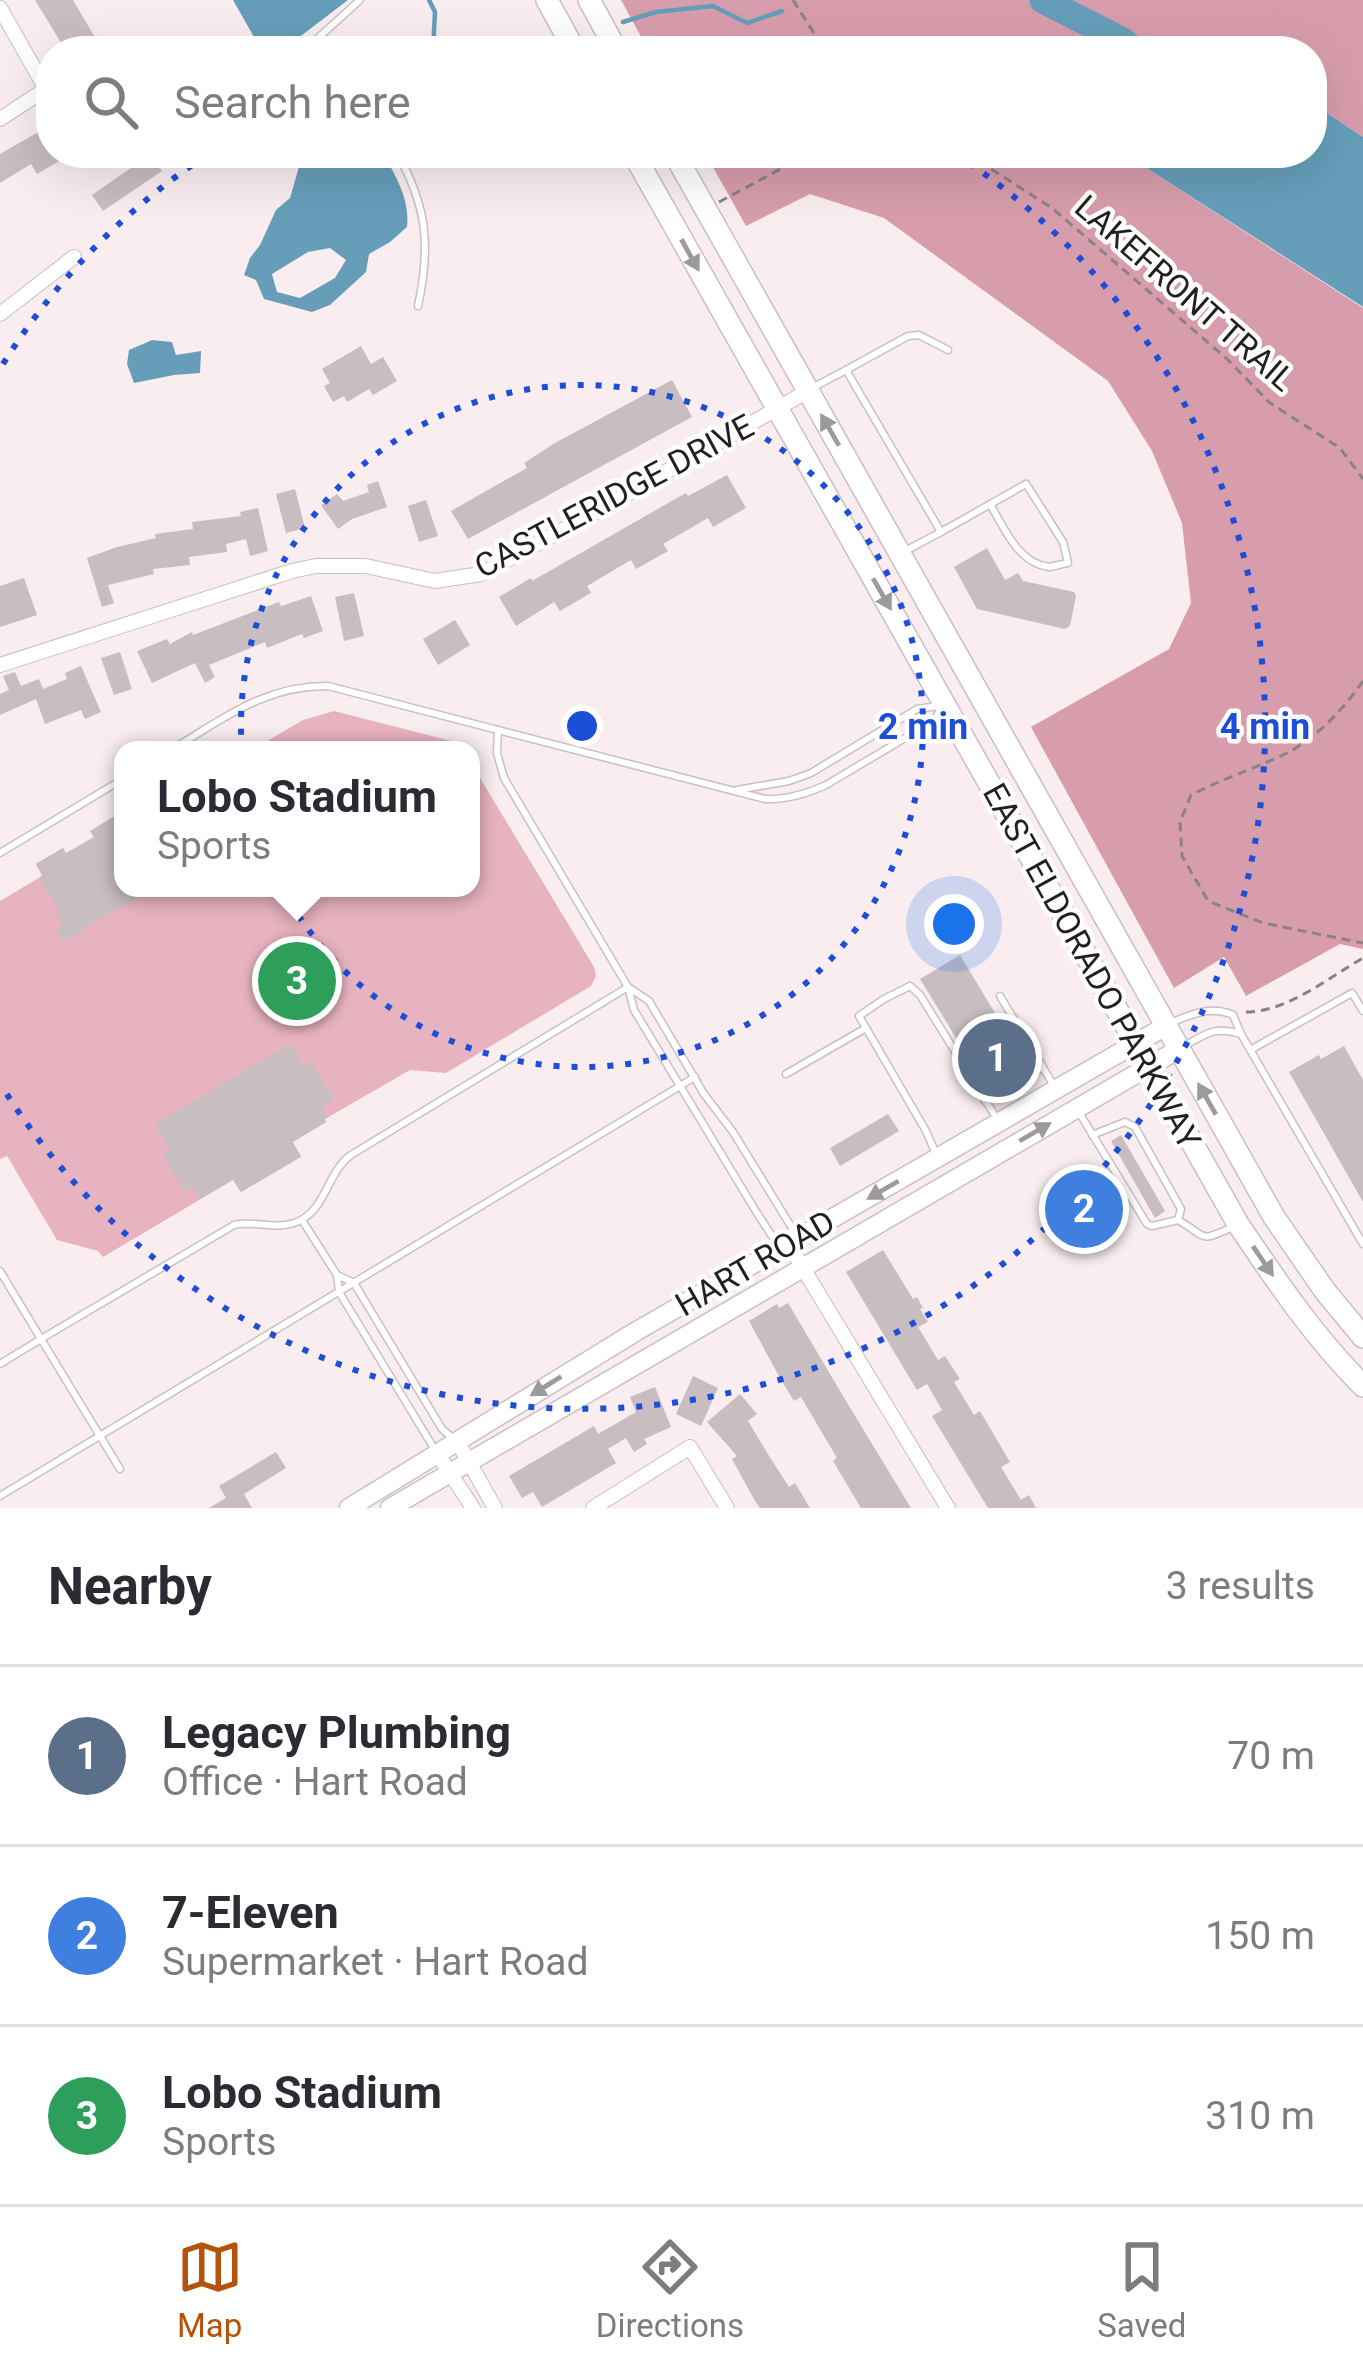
<!DOCTYPE html>
<html lang="en">
<head>
<meta charset="utf-8">
<style>
  :root { --surface:#fff; --page:#f7f7f7; --text:#2b2b33; --muted:#7c7c81; --line:#e1e1e2; --accent:#b45309 }
  body { margin:0; font-family:Roboto,sans-serif; background:var(--page); color:var(--text) }
  .you { position:absolute; left:954px; top:924px; width:42px; height:42px; margin:-30px; border:9px solid #fff; border-radius:50%; background:#1a73e8; box-shadow:0 0 0 18px #1a73e833 }
  .badge { display:grid; place-items:center; width:78px; height:78px; border-radius:50%; background:var(--accent); color:#fff; font-size:39px; font-weight:700 }
  .pin { position:absolute; translate:-50% -50%; border:6px solid #fff; box-shadow:0 3px 12px #0006 }
  .popup { position:absolute; left:114px; top:741px; width:366px; height:156px; box-sizing:border-box; display:grid; place-content:center; border-radius:24px; background:var(--surface); filter:drop-shadow(0 3px 9px #0005); font-size:39px; white-space:nowrap; color:var(--muted) }
  .popup b { font-size:45px; color:var(--text) }
  .popup::after { content:''; position:absolute; left:50%; top:100%; margin-left:-24px; border:24px solid transparent; border-top-color:var(--surface) }
  .list { margin:0; padding:0; list-style:none }
  h2 { display:flex; justify-content:space-between; align-items:center; height:156px; margin:0; padding:0 48px; font-size:51px }
  h2 small { font-size:39px; font-weight:400; color:var(--muted) }
  .list li { display:grid; grid-template-columns:78px 1fr auto; gap:36px; align-items:center; box-sizing:border-box; height:180px; padding:0 48px; border-top:3px solid var(--line) }
  .list b { display:block; font-size:45px; white-space:nowrap }
  .list p { margin:0; font-size:39px; white-space:nowrap; color:var(--muted) }
  .list em { font-size:39px; font-style:normal; color:var(--muted) }
  .icon { flex:none; width:66px; height:66px; fill:none; stroke:currentColor; stroke-width:2; stroke-linecap:round; stroke-linejoin:round }
  .map { position:relative; flex:none; width:1363px; height:1508px; overflow:hidden }
  .search { position:absolute; background:var(--surface); box-shadow:0 12px 48px #0002; left:36px; right:36px; top:36px; height:132px; display:flex; align-items:center; gap:30px; box-sizing:border-box; padding:0 42px; border-radius:48px; color:var(--muted); font-size:45px }
  .sheet { height:696px; background:var(--surface) }
  nav { display:flex; justify-content:space-around; align-items:center; box-sizing:border-box; height:168px; border-top:3px solid var(--line); background:var(--surface); font-size:33px; color:var(--muted) }
  nav a { display:grid; justify-items:center; gap:6px }
  nav .on { color:var(--accent) }
  .map>svg:first-child { display:block }
  .green { fill:#e8b3c0 }
  .forest { fill:#d89dac }
  .water { fill:#669eba; fill-rule:evenodd }
  .lines { fill:none; stroke-linecap:round; stroke-linejoin:round }
  .stream { stroke:#669eba; stroke-width:4.5 }
  .river { stroke:#669eba; stroke-width:27 }
  .building { fill:#c8bdc0 }
  .lane-casing { stroke:#cabfc2; stroke-width:9 }
  .street-casing { stroke:#cabfc2; stroke-width:16 }
  .secondary-casing { stroke:#cabfc2; stroke-width:21 }
  .primary-casing { stroke:#cabfc2; stroke-width:24 }
  .path { stroke:#8a8284; stroke-width:3; stroke-dasharray:9 6; stroke-linecap:butt }
  .lane { stroke:#fff; stroke-width:6 }
  .street { stroke:#fff; stroke-width:14 }
  .secondary { stroke:#fff; stroke-width:18 }
  .primary { stroke:#fff; stroke-width:21 }
  .oneway { fill:#9c9a9b }
  .ring { fill:none; stroke:#1d4ed8; stroke-width:6; stroke-dasharray:6 12 }
  .labels { text-anchor:middle; dominant-baseline:central; stroke-width:9; stroke-linejoin:round; paint-order:stroke }
  .street-label { font-size:33px; fill:#231f20; stroke:#fefefe }
  .centre { fill:#1d4ed8; stroke:#fefefe; stroke-width:6 }
  .ring-label { font-size:36px; text-anchor:middle; font-weight:bold; fill:#1d4ed8; stroke:#fefefe; stroke-width:9; stroke-linejoin:round; paint-order:stroke }
</style>
</head>
<body>
<div class="map">
<svg width="1363" height="1508" viewBox="0 0 1363 1508">
  <rect width="100%" height="100%" fill="#f9edf0"/>
  <g class="green">
    <path d="M334 711 459 743 463 750H252L303 720Z"/>
    <path d="M471 763 594 967 596 976 591 986 446 1073 410 1070 325 1119 326 1122 293 1142 301 1157 241 1192 233 1180 103 1257 98 1251 57 1240 7 1156 0 1159V901L42 876 36 864 63 848 69 859 97 842 90 831 117 815 123 825V888H471Z"/>
  </g>
  <g class="forest">
    <path d="M621 0H1363V137L1312 103V51H649Z"/>
    <path d="M705 153H1123L1363 308V949L1340 944 1246 996 1224 957 1174 988 1031 727 1169 649 1191 603 1182 523 1152 451 1108 381 884 218 810 194 746 226Z"/>
  </g>
  <g class="water">
    <path d="M233 0H348L281 51H262Z"/>
    <path d="M1312 103 1363 137V307L1123 153H1312Z"/>
    <path d="M303 153H383C396 177 410 199 407 227L390 242 369 254 366 272 330 305 312 312 264 299 256 280 244 275 250 258 260 245 276 210 290 198ZM330 248 346 260 335 278 300 298 277 292 272 274 308 252Z"/>
    <path d="M152 340 172 342 176 355 201 351 200 373 174 375 134 383 127 364 129 350Z"/>
  </g>
  <g class="lines">
    <g class="stream">
      <path d="M429 0 435 12 433 51"/>
      <path d="M623 22 656 12 713 6 747 23 782 11"/>
    </g>
    <path class="river" d="M1043 0 1121 40 1136 51"/>
  </g>
  <g class="building">
    <path d="M35 0H73L103 51H77L75 45 66 51Z"/>
    <path d="M42 130 46 136 51 133V153H73L37 174 31 164 0 183V154Z"/>
    <path d="M151 154 162 171 103 211 92 195Z"/>
    <path d="M361 346 371 364 383 357 397 381 373 395 369 389 347 402 344 396 333 402 324 386 330 383 322 369Z"/>
    <path d="M672 380 692 417 468 539 451 511 527 468 524 463 555 443Z"/>
    <path d="M727 475 746 508 713 527 708 518 663 544 668 551 636 569 631 560 587 586 591 593 560 611 554 602 516 626 499 597 531 578 532 581 668 503 686 493 688 496Z"/>
    <path d="M378 481 387 507 352 519 338 529 321 505 337 494 343 501 369 492 367 485Z"/>
    <path d="M295 489 305 528 286 533 276 494Z"/>
    <path d="M426 500 438 536 419 542 408 506Z"/>
    <path d="M258 508 268 551 250 556 246 539 226 544 227 552 189 557 190 565 153 569 154 574 108 585 114 603 102 607 87 558 117 547 156 538 155 534 193 529 192 522 241 516 240 512Z"/>
    <path d="M987 548 1005 580 1018 573 1023 581 1074 592 1076 596 1070 626 1065 629 977 609 954 567Z"/>
    <path d="M24 578 37 615 0 627V586Z"/>
    <path d="M354 593 364 636 344 641 335 597Z"/>
    <path d="M311 596 323 631 304 638 302 634 267 648 265 642 209 665 215 677 205 683 195 663 152 683 137 651 167 639 170 644 192 632 193 635 279 602 281 606Z"/>
    <path d="M455 620 470 645 438 665 423 639Z"/>
    <path d="M120 652 132 689 114 695 101 658Z"/>
    <path d="M81 666 101 712 85 719 81 710 45 724 36 699 0 715V694L9 690 3 676 15 672 21 686 39 679 43 689 67 679 65 673Z"/>
    <path d="M117 815 123 825V888H153L63 942 57 931 63 927 56 916 61 913 39 878 43 875 36 864 63 848 66 853 94 837 90 831Z"/>
    <path d="M960 955 1027 1066 988 1090 920 979Z"/>
    <path d="M291 1043 305 1067 312 1062 334 1100 322 1107 328 1117 324 1120 326 1122 292 1142 301 1156 241 1192 233 1179 200 1199 193 1186 184 1191 162 1153 170 1149 155 1124Z"/>
    <path d="M1344 1046 1363 1080V1202L1289 1072 1319 1055 1321 1059Z"/>
    <path d="M888 1114 899 1131 840 1166 830 1148Z"/>
    <path d="M1121 1135 1165 1211 1155 1218 1111 1141Z"/>
    <path d="M1088 1182 1109 1217 1079 1235 1058 1200Z"/>
    <path d="M883 1250 913 1299 917 1297 923 1308 920 1309 928 1322 918 1327 938 1360 945 1356 960 1379 954 1382 974 1415 980 1411 1010 1462 1001 1467 1021 1500 1029 1495 1036 1508H988L932 1416 942 1410 927 1384 917 1390 846 1272Z"/>
    <path d="M788 1303 849 1406 911 1508H861L833 1461 837 1458 801 1397 794 1401 780 1378 749 1321 777 1304 779 1308Z"/>
    <path d="M693 1376 718 1388 701 1426 676 1414Z"/>
    <path d="M655 1387 671 1427 644 1439 647 1444 634 1452 626 1438 608 1449 616 1463 542 1507 533 1492 522 1498 509 1476 594 1426 598 1434 636 1412 630 1397Z"/>
    <path d="M740 1394 757 1414 748 1421 771 1459 789 1487 795 1483 810 1508H760L755 1501 732 1459 737 1456 707 1422Z"/>
    <path d="M276 1452 286 1468 244 1494 252 1508H209L226 1498 219 1486Z"/>
  </g>
  <g class="lines">
    <g class="lane-casing">
      <g id="lane">
        <path d="M321 51 318 38 360 0"/>
        <path d="M397 153C427 206 431 246 418 306"/>
        <path d="M846 370 908 336 919 335 948 350"/>
        <path d="M812 388 846 370 941 532 903 552"/>
        <path d="M941 532 1026 484 1063 542 1068 563C1066 563 1051 567 1049 567 1018 563 1004 528 990 504"/>
        <path d="M171 750C223 719 265 685 328 686L765 799C787 800 806 794 826 785L932 722 945 705 917 709 811 773 789 781 737 790"/>
        <path d="M0 853 123 779"/>
        <path d="M628 987 649 1001 704 1094 733 1132 792 1228 789 1245 774 1239 757 1213 634 1010Z"/>
        <path d="M1000 996 1054 1086"/>
        <path d="M1173 1022C1194 1013 1212 1006 1233 1015L1241 1034 1363 1244"/>
        <path d="M1184 1046C1208 1033 1214 1026 1241 1034"/>
        <path d="M1252 1049 1352 993 1363 1011"/>
        <path d="M786 1074 866 1028"/>
        <path d="M985 1101 1043 1067"/>
        <path d="M1080 1114 1147 1224 1152 1226 1178 1220C1209 1238 1198 1243 1235 1226"/>
        <path d="M1092 1135 1125 1122 1135 1127 1181 1209 1178 1220"/>
        <path d="M936 1154 926 1131 859 1016 884 999 910 986 920 995 997 1119"/>
        <path d="M302 1220 337 1275 339 1292 435 1450"/>
        <path d="M0 1271 41 1339 234 1225C254 1220 274 1230 294 1223 326 1213 326 1173 351 1155L628 987 504 778 497 753 498 730"/>
        <path d="M337 1275 354 1283 442 1429 455 1440"/>
        <path d="M0 1364 41 1339 120 1469"/>
        <path d="M0 1496 695 1077"/>
      </g>
    </g>
    <g class="street-casing">
      <g id="street">
        <path d="M0 8 46 89 0 119"/>
        <path d="M0 314 74 257"/>
        <path d="M0 665 292 571 316 566H366L435 581 481 574 576 523 808 391"/>
        <path d="M789 1245 948 1508"/>
        <path d="M457 1441 495 1508"/>
        <path d="M437 1453 473 1508"/>
        <path d="M593 1508 690 1447 727 1508"/>
      </g>
    </g>
    <g class="secondary-casing">
      <g id="secondary">
        <path d="M349 1508 635 1332 1166 1026"/>
        <path d="M390 1508 1179 1049"/>
      </g>
    </g>
    <g class="primary-casing">
      <g id="primary">
        <path d="M547 0 575 51"/>
        <path d="M589 0 617 51"/>
        <path d="M633 153 1238 1224C1277 1282 1314 1337 1363 1386"/>
        <path d="M674 153 1274 1217 1325 1291 1363 1337"/>
      </g>
    </g>
    <g class="path">
      <path d="M793 0 825 51"/>
      <path d="M966 153 1052 208 1226 358 1270 403 1340 448 1363 479"/>
      <path d="M719 202 790 164 798 153"/>
      <path d="M1363 681C1344 708 1318 737 1287 753 1256 768 1222 779 1191 795L1180 822 1182 856 1208 901 1263 923 1363 943"/>
      <path d="M1246 1012C1287 1012 1328 978 1363 958"/>
    </g>
    <use href="#lane" class="lane"/>
    <use href="#street" class="street"/>
    <use href="#secondary" class="secondary"/>
    <use href="#primary" class="primary"/>
  </g>
  <defs><path id="oneway-solid" d="M-6-.8H1V-3.2L6.5 0L1 3.2V.8H-6Z" transform="scale(3)"/></defs>
  <g class="oneway">
    <use href="#oneway-solid" transform="translate(690 255) rotate(61)"/>
    <use href="#oneway-solid" transform="translate(830 430) rotate(-120)"/>
    <use href="#oneway-solid" transform="translate(882 594) rotate(60)"/>
    <use href="#oneway-solid" transform="translate(1207 1099) rotate(-120)"/>
    <use href="#oneway-solid" transform="translate(1035 1132) rotate(-30)"/>
    <use href="#oneway-solid" transform="translate(883 1190) rotate(150)"/>
    <use href="#oneway-solid" transform="translate(1263 1261) rotate(56)"/>
    <use href="#oneway-solid" transform="translate(546 1386) rotate(148)"/>
  </g>
  <g class="ring">
    <circle cx="582" cy="726" r="341"/>
    <path d="M3 364A683 683 0 0 1 210 153M481 51A683 683 0 0 1 683 51M954 153A683 683 0 1 1 3 1088"/>
  </g>
  <g class="labels">
    <g class="street-label">
      <text transform="translate(1185 293) rotate(41)">LAKEFRONT TRAIL</text>
      <text transform="translate(614 496) rotate(-28)">CASTLERIDGE DRIVE</text>
      <text transform="translate(1092 966) rotate(61)">EAST ELDORADO PARKWAY</text>
      <text transform="translate(755 1263) rotate(-30)">HART ROAD</text>
    </g>
  </g>
  <circle cx="582" cy="726" r="18" class="centre"/>
  <g class="ring-label">
    <text x="923" y="739">2 min</text>
    <text x="1265" y="739">4 min</text>
  </g>
</svg>
<div class="you"></div>
<div class="pin badge" style="left:997px;top:1058px;background:#5c6f8a">1</div>
<div class="pin badge" style="left:1084px;top:1209px;background:#3f7fe0">2</div>
<div class="pin badge" style="left:297px;top:981px;background:#2e9e5b">3</div>
<div class="popup"><b>Lobo Stadium</b>Sports</div>
<div class="search"><svg class="icon" aria-label="search" viewBox="0 0 24 24"><circle cx="10" cy="10" r="6"/><path d="M15 15l6 6"/></svg>Search here</div>
</div>
<section class="sheet">
<h2>Nearby<small>3 results</small></h2>
<ul class="list">
<li><span class="badge" style="background:#5c6f8a">1</span><div><b>Legacy Plumbing</b><p>Office · Hart Road</p></div><em>70 m</em></li>
<li><span class="badge" style="background:#3f7fe0">2</span><div><b>7-Eleven</b><p>Supermarket · Hart Road</p></div><em>150 m</em></li>
<li><span class="badge" style="background:#2e9e5b">3</span><div><b>Lobo Stadium</b><p>Sports</p></div><em>310 m</em></li>
</ul>
</section>
<nav>
<a class="on"><svg class="icon" aria-label="map" viewBox="0 0 24 24"><path d="M3 6l6-2 6 2 6-2v14l-6 2-6-2-6 2zM9 4v14M15 6v14"/></svg>Map</a>
<a><svg class="icon" aria-label="directions" viewBox="0 0 24 24"><path d="M12 3l9 9-9 9-9-9zM9 14v-3h6M13 9l2 2-2 2"/></svg>Directions</a>
<a><svg class="icon" aria-label="saved" viewBox="0 0 24 24"><path d="M7 4h10v16l-5-4-5 4z"/></svg>Saved</a>
</nav>
</body>
</html>
